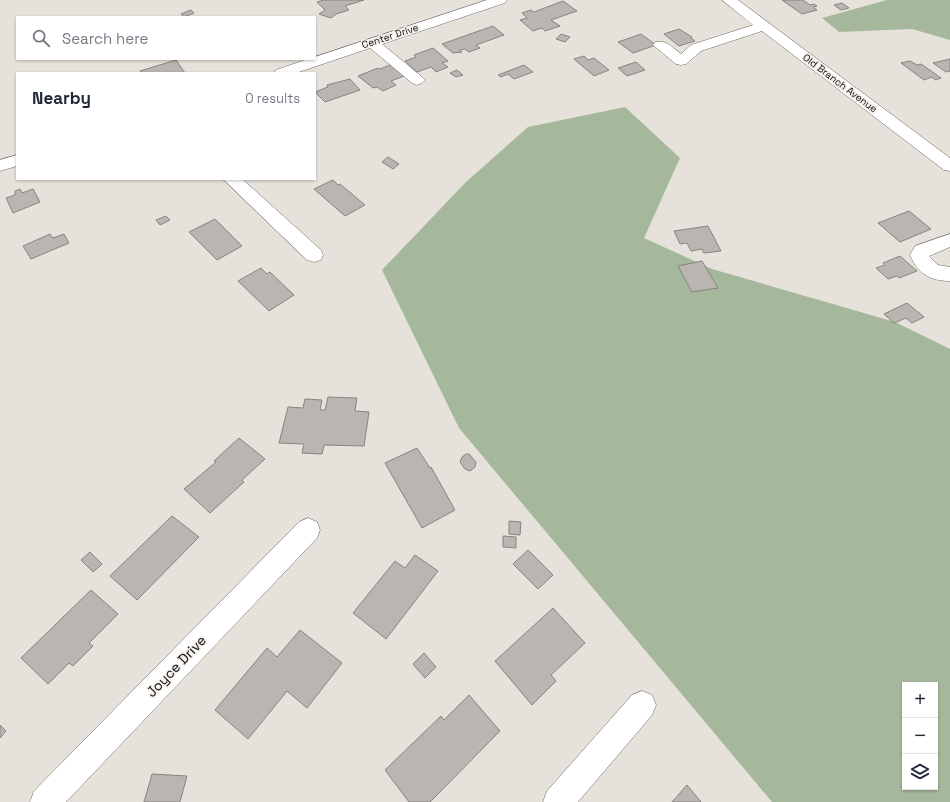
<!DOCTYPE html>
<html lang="en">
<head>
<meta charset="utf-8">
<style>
  :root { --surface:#fff; --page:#f2f2f3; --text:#1f2937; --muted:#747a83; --line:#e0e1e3 }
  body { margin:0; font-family:"Space Grotesk",sans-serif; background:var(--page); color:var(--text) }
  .controls { position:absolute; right:12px; bottom:12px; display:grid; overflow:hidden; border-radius:0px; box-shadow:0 1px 3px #0004 }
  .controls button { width:36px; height:36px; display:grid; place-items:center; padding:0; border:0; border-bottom:1px solid var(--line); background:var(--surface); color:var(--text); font:20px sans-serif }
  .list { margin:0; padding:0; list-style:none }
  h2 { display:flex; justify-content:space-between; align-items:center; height:52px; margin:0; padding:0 16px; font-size:17px }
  h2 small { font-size:13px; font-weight:400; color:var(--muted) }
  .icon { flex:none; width:22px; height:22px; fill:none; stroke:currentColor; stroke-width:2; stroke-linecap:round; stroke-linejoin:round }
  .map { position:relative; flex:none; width:950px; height:802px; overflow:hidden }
  .search { position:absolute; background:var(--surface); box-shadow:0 1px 3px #0004; left:16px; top:16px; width:300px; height:44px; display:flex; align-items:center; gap:10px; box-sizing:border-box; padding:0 14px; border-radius:0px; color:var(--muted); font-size:15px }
  .panel { position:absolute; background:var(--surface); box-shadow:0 1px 3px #0004; left:16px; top:72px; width:300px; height:108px; border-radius:0px }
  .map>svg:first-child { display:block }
  .forest { fill:#a6b89b; fill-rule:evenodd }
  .building { fill:#bab5b0; stroke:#88837e }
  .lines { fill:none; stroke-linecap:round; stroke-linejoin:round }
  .minor-casing { stroke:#6b6762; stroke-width:1 }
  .minor { fill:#fff; fill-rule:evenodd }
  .labels { text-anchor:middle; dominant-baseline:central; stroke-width:3; stroke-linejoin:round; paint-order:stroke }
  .far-street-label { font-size:10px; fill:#12100e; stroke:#f4eee9 }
  .near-street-label { font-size:14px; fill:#12100e; stroke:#f4eee9 }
</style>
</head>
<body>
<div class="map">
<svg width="950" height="802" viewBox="0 0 950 802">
  <rect width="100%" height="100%" fill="#e6e1db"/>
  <g class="forest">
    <path d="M887 0H950V40L912 29 839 32 822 18Z"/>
    <path d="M625 107 680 158 644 238 712 269 895 322 950 349V802H772L459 428 382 270 466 182 528 127ZM905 685H935V787H905Z"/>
  </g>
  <g class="building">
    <path d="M324 0H364L345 6 349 10 336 14 331 18 319 14 325 10 317 2Z"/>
    <path d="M782 0H803L810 5 814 4 817 6 813 7 817 10 802 14Z"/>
    <path d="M563 1 577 11 551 20 560 26 545 31 542 28 533 31 520 20 527 18 522 13 531 10 534 12Z"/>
    <path d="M842 3 849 8 841 10 834 5Z"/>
    <path d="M191 10 194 13 184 17 181 14Z"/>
    <path d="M493 26 504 35 476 45 480 48 469 52 465 49 460 50 462 52 453 53 442 44Z"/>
    <path d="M679 29 692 37 691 38 695 41 679 46 664 34Z"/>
    <path d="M561 34 570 37 565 42 556 39Z"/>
    <path d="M641 34 656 45 633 53 618 42Z"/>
    <path d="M433 48 448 61 442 63 448 67 436 72 431 67 417 72 405 61 416 57 414 55Z"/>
    <path d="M584 56 588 60 594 58 609 70 594 76 574 59Z"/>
    <path d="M950 59V71L946 72 933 63Z"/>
    <path d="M176 60 185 73H142L140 71Z"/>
    <path d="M910 61 917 65 921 64 941 78 935 80 932 77 924 80 901 63Z"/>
    <path d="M636 62 645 70 627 76 618 68Z"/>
    <path d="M390 65 404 76 391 81 396 85 383 91 377 87 373 88 358 76 378 68 380 69Z"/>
    <path d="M524 65 533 72 514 79 508 74 501 77 498 75Z"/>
    <path d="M457 70 463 75 456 77 450 73Z"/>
    <path d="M350 79 360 90 325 102 315 92 328 87 327 85Z"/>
    <path d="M388 157 399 164 393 169 382 162Z"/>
    <path d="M333 180 338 185 340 184 365 205 345 216 314 189Z"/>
    <path d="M20 189 22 193 33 189 40 202 13 213 6 198 15 195V191Z"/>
    <path d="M909 211 931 229 900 242 878 223Z"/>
    <path d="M166 216 170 220 160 225 156 220Z"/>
    <path d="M215 219 242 246 217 260 189 232Z"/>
    <path d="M708 226 721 251 704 253 702 249 691 251 687 243 680 244 674 231Z"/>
    <path d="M50 234 53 238 64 234 69 243 31 259 23 246Z"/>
    <path d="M900 256 917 271 899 278 897 276 888 279 876 268 885 265 883 263Z"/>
    <path d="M702 261 718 288 692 292 678 266Z"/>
    <path d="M261 268 267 274 270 272 294 295 269 311 238 281Z"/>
    <path d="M907 303 924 317 912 323 906 318 894 323 884 314Z"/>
    <path d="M328 397 357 398 355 411 369 412 364 446 324 445 322 454 302 453 304 444 279 443 288 407 303 408 305 399 322 400 320 410H325Z"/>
    <path d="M239 438 265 459 242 480 244 482 210 513 184 489 216 462 214 461Z"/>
    <path d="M417 448 430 468 431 467 455 510 422 528 385 463Z"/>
    <path d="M466 454H469L476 462 475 467 470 471 465 469 460 462 462 457Z"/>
    <path d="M172 516 199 537 137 600 110 576Z"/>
    <path d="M509 521 521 522 520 535 509 534Z"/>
    <path d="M503 536 516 537V548L503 547Z"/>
    <path d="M528 550 553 575 538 589 513 564Z"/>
    <path d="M90 552 102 564 93 572 81 560Z"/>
    <path d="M415 555 438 571 386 639 353 613 395 561 405 568Z"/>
    <path d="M91 590 118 614 89 643 93 646 73 666 69 663 48 684 21 658Z"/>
    <path d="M553 608 585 643 551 675 556 681 532 705 495 661Z"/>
    <path d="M300 630 342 663 307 708 287 691 248 739 215 710 267 648 277 657Z"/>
    <path d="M424 653 436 667 425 678 413 664Z"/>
    <path d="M469 695 500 731 430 802H409L385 770 441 716 444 720Z"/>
    <path d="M0 725 6 731 0 738Z"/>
    <path d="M152 774 187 776 180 802H144Z"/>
    <path d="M687 785 701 802H672Z"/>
  </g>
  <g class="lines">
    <g class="minor-casing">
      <g id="minor">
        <path d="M487 0H507L505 3 382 44 422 77 425 80 422 83 417 85 412 83 370 48 296 73H274L276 70 308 59H315V57Z"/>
        <path d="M722 0H738L950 158V171L944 170 762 31 701 51 686 64 681 65 676 64 653 45 655 42C666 39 673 48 681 54L691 45 753 25Z"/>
        <path d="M17 155V166L0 171V160Z"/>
        <path d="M223 179H242L321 250 323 255 321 260 314 262 307 260Z"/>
        <path d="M950 234V247L929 256 938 265 950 267V281C930 281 917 273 910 255L915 246Z"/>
        <path d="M308 518 317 522 320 530 317 538 66 802H30L34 791 299 522Z"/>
        <path d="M642 691 652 695 656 705 652 715 578 802H543L547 791 632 695Z"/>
      </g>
    </g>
    <use href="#minor" class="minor"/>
  </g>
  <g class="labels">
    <g class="far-street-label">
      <text transform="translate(390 36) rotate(-18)">Center Drive</text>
      <text transform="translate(840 83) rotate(37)">Old Branch Avenue</text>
    </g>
    <g class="near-street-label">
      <text transform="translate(176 666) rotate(-46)">Joyce Drive</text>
    </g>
  </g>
</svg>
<div class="controls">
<button>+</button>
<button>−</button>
<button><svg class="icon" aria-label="layers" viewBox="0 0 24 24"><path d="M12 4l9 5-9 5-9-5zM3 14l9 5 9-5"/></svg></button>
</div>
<div class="search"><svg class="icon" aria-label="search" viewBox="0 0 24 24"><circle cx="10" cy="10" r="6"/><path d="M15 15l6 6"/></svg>Search here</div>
<section class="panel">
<h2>Nearby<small>0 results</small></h2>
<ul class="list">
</ul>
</section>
</div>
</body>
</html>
